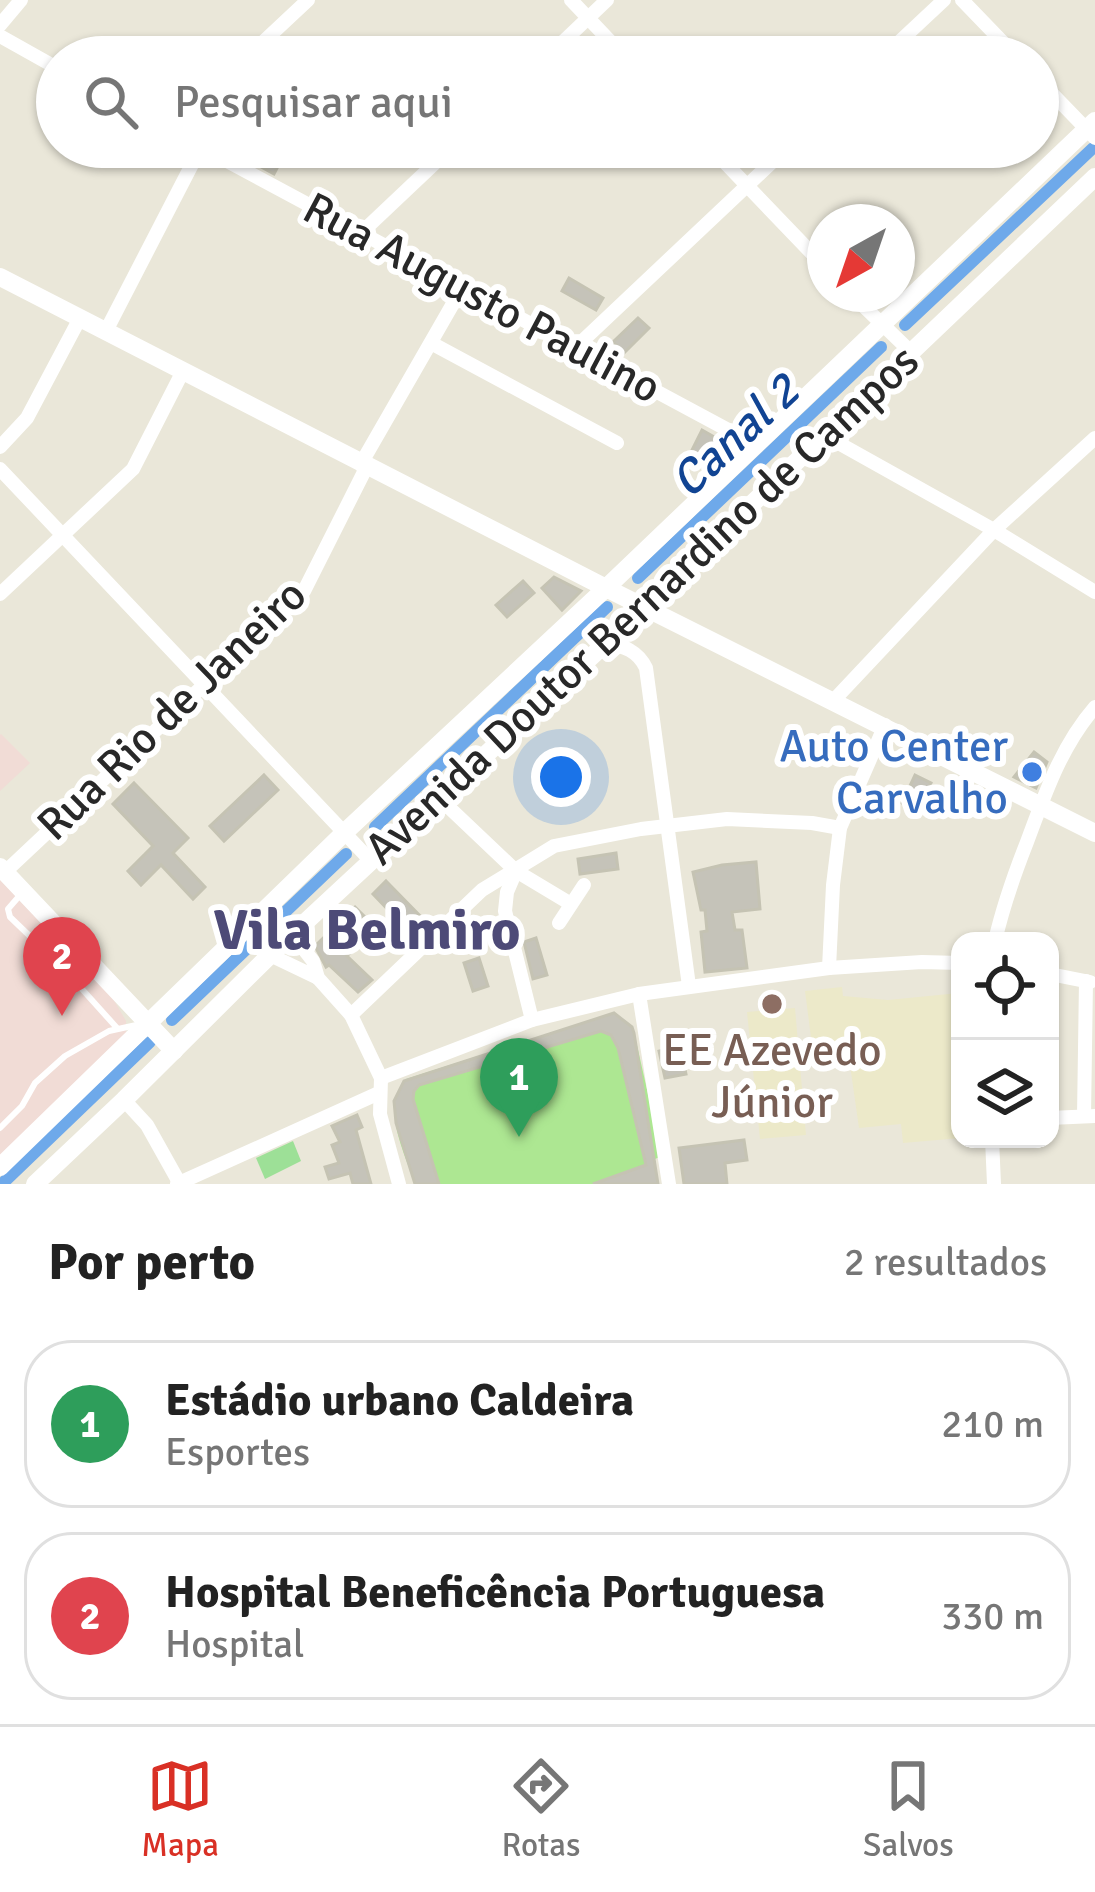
<!DOCTYPE html>
<html lang="pt">
<head>
<meta charset="utf-8">
<style>
  :root { --surface:#fff; --page:#f6f6f6; --text:#222; --muted:#767676; --line:#e0e0e0; --accent:#d93025 }
  body { margin:0; font-family:Signika,sans-serif; background:var(--page); color:var(--text) }
  .controls { position:absolute; right:36px; bottom:36px; display:grid; overflow:hidden; border-radius:24px; box-shadow:0 3px 9px #0004 }
  .controls button { width:108px; height:108px; display:grid; place-items:center; padding:0; border:0; border-bottom:3px solid var(--line); background:var(--surface); color:var(--text); font:60px sans-serif }
  .compass { position:absolute; left:807px; top:204px; width:108px; height:108px; border-radius:50%; background:var(--surface); box-shadow:0 3px 9px #0004; rotate:220deg }
  .you { position:absolute; left:561px; top:777px; width:42px; height:42px; margin:-30px; border:9px solid #fff; border-radius:50%; background:#1a73e8; box-shadow:0 0 0 18px #1a73e833 }
  .badge { display:grid; place-items:center; width:78px; height:78px; border-radius:50%; background:var(--accent); color:#fff; font-size:39px; font-weight:700 }
  .pin { position:absolute; translate:-50% -99px; filter:drop-shadow(0 3px 6px #0008) }
  .pin::after { content:''; position:absolute; top:63px; width:42px; height:36px; background:inherit; clip-path:polygon(0 0,100% 0,50% 100%) }
  .list { margin:0; padding:0; list-style:none }
  h2 { display:flex; justify-content:space-between; align-items:center; height:156px; margin:0; padding:0 48px; font-size:51px }
  h2 small { font-size:39px; font-weight:400; color:var(--muted) }
  .list li { display:grid; grid-template-columns:78px 1fr auto; gap:36px; align-items:center; box-sizing:border-box; height:168px; margin:0 24px 24px; padding:0 24px; border:3px solid var(--line); border-radius:48px }
  .list b { display:block; font-size:45px; white-space:nowrap }
  .list p { margin:0; font-size:39px; white-space:nowrap; color:var(--muted) }
  .list em { font-size:39px; font-style:normal; color:var(--muted) }
  .icon { flex:none; width:66px; height:66px; fill:none; stroke:currentColor; stroke-width:2; stroke-linecap:round; stroke-linejoin:round }
  .map { position:relative; flex:none; width:1095px; height:1184px; overflow:hidden }
  .search { position:absolute; background:var(--surface); box-shadow:0 3px 9px #0004; left:36px; right:36px; top:36px; height:132px; display:flex; align-items:center; gap:30px; box-sizing:border-box; padding:0 42px; border-radius:66px; color:var(--muted); font-size:45px }
  .sheet { height:540px; background:var(--surface) }
  nav { display:flex; justify-content:space-around; align-items:center; box-sizing:border-box; height:168px; border-top:3px solid var(--line); background:var(--surface); font-size:33px; color:var(--muted) }
  nav a { display:grid; justify-items:center; gap:6px }
  nav .on { color:var(--accent) }
  .map>svg:first-child { display:block }
  .education { fill:#ece9c9 }
  .medical { fill:#f1dcd6 }
  .green { fill:#9de097 }
  .pitch { fill:#ade792 }
  .lines { fill:none; stroke-linecap:round; stroke-linejoin:round }
  .canal { stroke:#6ea9ea; stroke-width:12 }
  .building { fill:#c5c3b9; stroke:#c5c3b3; stroke-width:3 }
  .lane { stroke:#fff; stroke-width:6 }
  .street { stroke:#fff; stroke-width:14 }
  .secondary { stroke:#fff; stroke-width:18 }
  .shop-dot { fill:#3f7fe0; stroke:#fff; stroke-width:4.5 }
  .education-dot { fill:#8d6e63; stroke:#fff; stroke-width:4.5 }
  .labels { text-anchor:middle; dominant-baseline:central; stroke-width:12; stroke-linejoin:round; paint-order:stroke }
  .street-label { font-size:45px; fill:#282828; stroke:#fff }
  .shop-label { font-size:45px; fill:#366cbe; stroke:#fff; text-anchor:end }
  .education-label { font-size:45px; fill:#785e54; stroke:#fff }
  .water-label { font-size:48px; font-style:italic; fill:#114493; stroke:#fff }
  .district-label { font-size:57px; font-weight:bold; fill:#4d4a77; stroke:#fff }
</style>
</head>
<body>
<div class="map">
<svg width="1095" height="1184" viewBox="0 0 1095 1184">
  <rect width="100%" height="100%" fill="#eae7d9"/>
  <g class="education">
    <path d="M842 987 843 996 888 1000 959 993 960 1138 903 1143 901 1124 859 1128 849 1058 814 1061 805 991Z"/>
    <path d="M795 1008 806 1135 760 1139 747 1012Z"/>
  </g>
  <g class="medical">
    <path d="M1 734 30 763 0 791V735Z"/>
    <path d="M0 880 112 997 126 1021V1033L0 1159Z"/>
  </g>
  <path class="green" d="M293 1141 301 1161 265 1179 256 1158Z"/>
  <path class="pitch" d="M614 1013 632 1027 636 1041 662 1156 655 1159 658 1184H415C404 1151 381 1109 406 1079Z"/>
  <g class="lines">
    <g class="canal">
      <path d="M905 325 1093 148"/>
      <path d="M638 578 881 347"/>
      <path d="M375 827 607 607"/>
      <path d="M172 1020 346 854"/>
      <path d="M2 1184 150 1042"/>
    </g>
  </g>
  <g class="building">
    <path d="M225 147H278L286 151 274 174Z"/>
    <path d="M569 278 603 298 596 310 562 291Z"/>
    <path d="M638 318 649 328 624 353 613 342Z"/>
    <path d="M702 430 725 443 715 464 691 452Z"/>
    <path d="M554 577 581 591 562 610 542 588Z"/>
    <path d="M523 581 534 593 507 617 496 605Z"/>
    <path d="M1034 752 1047 762 1036 788 1014 777Z"/>
    <path d="M264 775 278 790 224 841 210 826Z"/>
    <path d="M915 775 931 783 922 803 914 799 910 807 902 803Z"/>
    <path d="M134 783 188 838 173 853 205 887 193 899 161 865 141 885 128 871 153 846 113 804Z"/>
    <path d="M616 853 618 869 580 874 578 859Z"/>
    <path d="M756 862 760 909 732 912 735 930H742L747 968 705 972 701 932 707 931 705 910H701L693 872 722 865Z"/>
    <path d="M386 881 428 924 414 937 373 894Z"/>
    <path d="M355 907 364 916 358 922 363 927 351 939 357 946 347 956 372 980 358 992 329 965 326 967 315 946Z"/>
    <path d="M536 938 547 975 533 979 524 942Z"/>
    <path d="M479 958 488 986 473 991 464 963Z"/>
    <path d="M614 1013 632 1027 634 1033 658 1184H593L646 1165 618 1048 611 1035 601 1031 419 1085 414 1091 413 1099 439 1184H415L396 1123 394 1101 404 1081Z"/>
    <path d="M680 1046 686 1074 665 1078 659 1051Z"/>
    <path d="M357 1115 362 1127 356 1130 371 1184H353L350 1173 329 1179 325 1167 339 1163 332 1145 340 1142 332 1126Z"/>
    <path d="M744 1140 747 1160 725 1163 727 1184H684L679 1148Z"/>
  </g>
  <g class="lines">
    <g class="lane">
      <path d="M21 894 8 909 10 917 63 968 117 1028"/>
      <path d="M0 1128 22 1106 35 1083 65 1056 109 1031 141 1024"/>
    </g>
    <g class="street">
      <path d="M571 0 625 57"/>
      <path d="M962 0 1017 57"/>
      <path d="M0 25 21 0"/>
      <path d="M0 36 57 68"/>
      <path d="M247 57 308 0"/>
      <path d="M547 57 607 0"/>
      <path d="M883 57 944 0"/>
      <path d="M1038 79 1095 138"/>
      <path d="M201 147 730 431C740 440 738 452 733 464"/>
      <path d="M710 147 825 267"/>
      <path d="M361 233 452 147"/>
      <path d="M851 294 911 352"/>
      <path d="M106 331 201 147"/>
      <path d="M431 343 617 443"/>
      <path d="M576 347 788 147"/>
      <path d="M824 435 994 530 1095 592"/>
      <path d="M0 447 27 418 80 318"/>
      <path d="M0 469 371 861"/>
      <path d="M0 594 133 469 183 371"/>
      <path d="M606 643C624 646 638 651 646 668L689 986"/>
      <path d="M834 700 994 530 1095 438"/>
      <path d="M439 798 516 871 507 892 505 911 532 1020"/>
      <path d="M516 871 571 904"/>
      <path d="M5 872 304 591 364 472 362 462 462 288"/>
      <path d="M559 923 584 885"/>
      <path d="M302 926 297 937 299 943 313 961 318 978 351 1015 381 1078 380 1114 399 1184"/>
      <path d="M995 941C1003 906 1014 875 1027 842 1045 794 1061 746 1095 707"/>
      <path d="M270 955 318 978"/>
      <path d="M829 968 833 885 840 828 885 725"/>
      <path d="M1050 974 1090 982"/>
      <path d="M639 994 669 1184"/>
      <path d="M351 1015 482 890 554 846 641 829 727 819 812 823 840 828"/>
      <path d="M381 1078 532 1020 639 994 829 968 922 962 960 963"/>
      <path d="M124 1100 147 1125 180 1184"/>
      <path d="M1084 1116 1086 981"/>
      <path d="M1050 1118 1095 1116"/>
      <path d="M992 1139 994 1184"/>
      <path d="M177 1184 379 1093"/>
    </g>
    <g class="secondary">
      <path d="M0 277 606 588 1095 833"/>
      <path d="M0 867 174 1051"/>
      <path d="M0 1167 345 832 606 588 1095 121"/>
      <path d="M35 1184 124 1100 270 955 606 643 1095 177"/>
    </g>
  </g>
  <circle class="shop-dot" cx="1032" cy="772" r="12"/>
  <circle class="education-dot" cx="772" cy="1004" r="12"/>
  <g class="labels">
    <g class="street-label">
      <text transform="translate(482 298) rotate(28)">Rua Augusto Paulino</text>
      <text transform="translate(642 605) rotate(-43)">Avenida Doutor Bernardino de Campos</text>
      <text transform="translate(172 710) rotate(-44)">Rua Rio de Janeiro</text>
    </g>
    <g class="shop-label">
      <text x="1008" y="746">Auto Center<tspan x="1008" dy="52">Carvalho</tspan></text>
    </g>
    <g class="education-label">
      <text x="772" y="1050">EE Azevedo<tspan x="772" dy="52">Júnior</tspan></text>
    </g>
    <g class="water-label">
      <text transform="translate(735 436) rotate(-43)">Canal 2</text>
    </g>
    <g class="district-label">
      <text x="367" y="930">Vila Belmiro</text>
    </g>
  </g>
</svg>
<div class="controls">
<button><svg class="icon" aria-label="locate" viewBox="0 0 24 24"><circle cx="12" cy="12" r="6"/><path d="M12 2v4M12 18v4M2 12h4M18 12h4"/></svg></button>
<button><svg class="icon" aria-label="layers" viewBox="0 0 24 24"><path d="M12 4l9 5-9 5-9-5zM3 14l9 5 9-5"/></svg></button>
</div>
<svg class="compass" viewBox="-18 -18 36 36"><path d="M0-13l5 13h-10z" fill="#e53935"/><path d="M0 13l5-13h-10z" fill="#767676"/></svg>
<div class="you"></div>
<div class="pin badge" style="left:519px;top:1137px;background:#2e9e5b">1</div>
<div class="pin badge" style="left:62px;top:1016px;background:#e0444e">2</div>
<div class="search"><svg class="icon" aria-label="search" viewBox="0 0 24 24"><circle cx="10" cy="10" r="6"/><path d="M15 15l6 6"/></svg>Pesquisar aqui</div>
</div>
<section class="sheet">
<h2>Por perto<small>2 resultados</small></h2>
<ul class="list">
<li><span class="badge" style="background:#2e9e5b">1</span><div><b>Estádio urbano Caldeira</b><p>Esportes</p></div><em>210 m</em></li>
<li><span class="badge" style="background:#e0444e">2</span><div><b>Hospital Beneficência Portuguesa</b><p>Hospital</p></div><em>330 m</em></li>
</ul>
</section>
<nav>
<a class="on"><svg class="icon" aria-label="map" viewBox="0 0 24 24"><path d="M3 6l6-2 6 2 6-2v14l-6 2-6-2-6 2zM9 4v14M15 6v14"/></svg>Mapa</a>
<a><svg class="icon" aria-label="directions" viewBox="0 0 24 24"><path d="M12 3l9 9-9 9-9-9zM9 14v-3h6M13 9l2 2-2 2"/></svg>Rotas</a>
<a><svg class="icon" aria-label="saved" viewBox="0 0 24 24"><path d="M7 4h10v16l-5-4-5 4z"/></svg>Salvos</a>
</nav>
</body>
</html>
